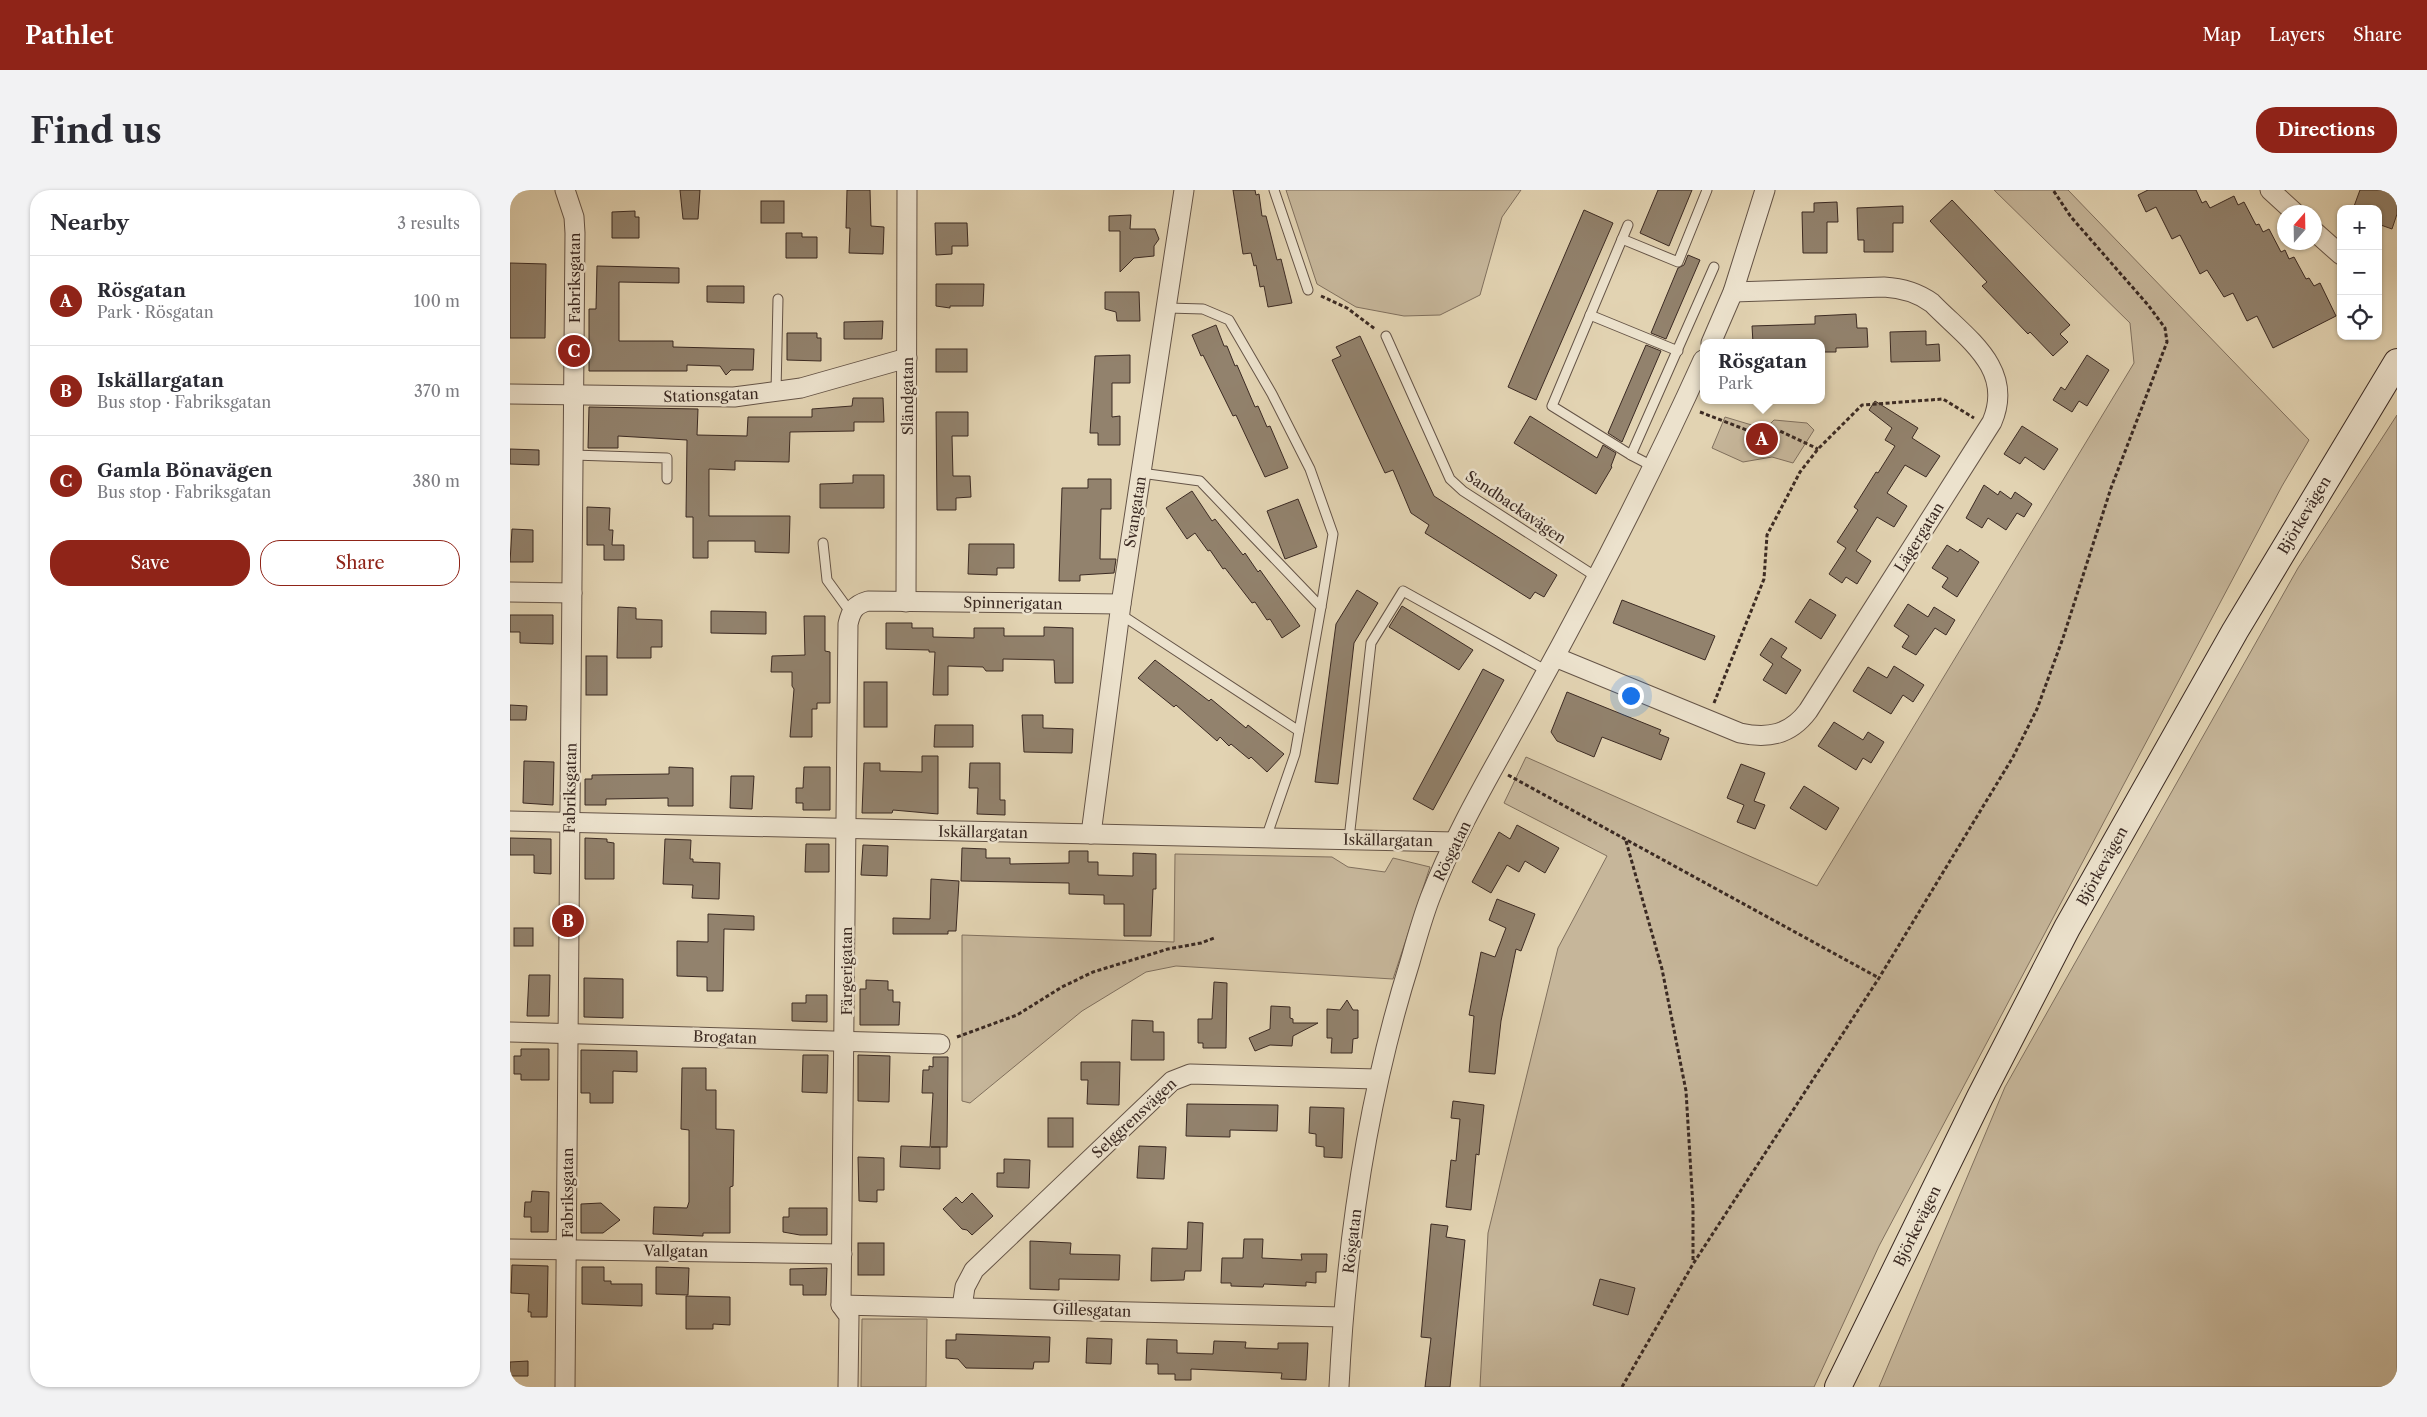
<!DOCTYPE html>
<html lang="en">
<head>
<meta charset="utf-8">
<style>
  :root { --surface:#fff; --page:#f2f2f3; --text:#2b2b33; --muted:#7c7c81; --line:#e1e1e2; --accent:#8f2418 }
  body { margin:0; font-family:"Libre Caslon Text",serif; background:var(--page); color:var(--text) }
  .controls { position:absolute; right:15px; top:15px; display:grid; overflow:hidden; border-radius:10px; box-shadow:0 1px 4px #0004 }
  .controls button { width:45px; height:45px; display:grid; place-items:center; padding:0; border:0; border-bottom:1px solid var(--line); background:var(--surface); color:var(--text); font:25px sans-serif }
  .compass { position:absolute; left:1767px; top:15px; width:45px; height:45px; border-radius:50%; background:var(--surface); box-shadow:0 1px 4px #0004; rotate:20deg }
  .you { position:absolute; left:1120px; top:505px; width:18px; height:18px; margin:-12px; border:4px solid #fff; border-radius:50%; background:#1a73e8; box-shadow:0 0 0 8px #1a73e833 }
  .badge { display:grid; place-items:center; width:32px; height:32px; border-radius:50%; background:var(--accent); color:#fff; font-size:16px; font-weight:700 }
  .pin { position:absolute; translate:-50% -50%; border:2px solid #fff; box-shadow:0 1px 5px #0006 }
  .popup { position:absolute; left:1190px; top:149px; width:125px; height:65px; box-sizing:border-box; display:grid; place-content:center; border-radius:10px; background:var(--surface); filter:drop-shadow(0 1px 4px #0005); font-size:16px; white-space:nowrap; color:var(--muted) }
  .popup b { font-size:19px; color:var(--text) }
  .popup::after { content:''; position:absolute; left:50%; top:100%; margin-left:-10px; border:10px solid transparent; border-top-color:var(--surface) }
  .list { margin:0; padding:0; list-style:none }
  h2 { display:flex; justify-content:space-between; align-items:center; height:65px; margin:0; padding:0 20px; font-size:21px }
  h2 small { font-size:16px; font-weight:400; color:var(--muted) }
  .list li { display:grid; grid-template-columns:32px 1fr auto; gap:15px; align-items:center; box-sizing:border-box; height:90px; padding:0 20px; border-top:1px solid var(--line) }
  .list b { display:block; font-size:19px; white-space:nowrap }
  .list p { margin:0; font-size:16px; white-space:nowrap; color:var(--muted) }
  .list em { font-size:16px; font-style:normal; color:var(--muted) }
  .actions { display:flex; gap:10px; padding:15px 20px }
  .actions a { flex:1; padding:11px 0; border:1px solid var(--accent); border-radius:20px; text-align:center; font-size:18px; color:var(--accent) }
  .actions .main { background:var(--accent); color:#fff }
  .icon { flex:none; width:28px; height:28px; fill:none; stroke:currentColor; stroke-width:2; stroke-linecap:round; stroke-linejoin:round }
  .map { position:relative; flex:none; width:1887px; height:1197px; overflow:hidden; border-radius:20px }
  header { display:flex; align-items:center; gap:30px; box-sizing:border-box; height:70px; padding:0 25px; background:var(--accent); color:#fff }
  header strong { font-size:24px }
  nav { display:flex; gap:28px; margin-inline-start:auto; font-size:18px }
  .intro { display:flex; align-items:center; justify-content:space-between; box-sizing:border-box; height:120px; padding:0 30px }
  h1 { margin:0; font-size:35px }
  .button { padding:12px 22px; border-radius:20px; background:var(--accent); color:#fff; font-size:18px; font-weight:700 }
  main { display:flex; gap:30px; padding:0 30px }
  aside { flex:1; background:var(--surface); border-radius:20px; box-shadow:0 1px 4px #0004 }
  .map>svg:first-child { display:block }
  .green { fill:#c6b69a; stroke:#80705e }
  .building { fill:#92826d; stroke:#3b2a23 }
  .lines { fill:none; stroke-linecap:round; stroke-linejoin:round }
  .lane-casing { stroke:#655447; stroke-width:11 }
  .street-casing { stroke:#655447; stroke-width:21 }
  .secondary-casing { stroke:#3b2a23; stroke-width:28 }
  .path { stroke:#3b2a23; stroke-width:3; stroke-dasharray:4 2.5; stroke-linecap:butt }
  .lane { stroke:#ece2cd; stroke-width:9 }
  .street { stroke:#ece2cd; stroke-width:19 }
  .secondary { stroke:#ece2cd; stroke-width:26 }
  .labels { text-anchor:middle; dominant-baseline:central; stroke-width:5; stroke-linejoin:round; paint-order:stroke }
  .street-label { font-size:15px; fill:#3b2a23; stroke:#ece2cd }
</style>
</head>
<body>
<header>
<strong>Pathlet</strong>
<nav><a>Map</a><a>Layers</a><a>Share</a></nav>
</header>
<div class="intro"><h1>Find us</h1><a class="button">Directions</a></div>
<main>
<aside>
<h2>Nearby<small>3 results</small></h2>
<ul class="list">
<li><span class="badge">A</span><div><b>Rösgatan</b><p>Park · Rösgatan</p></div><em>100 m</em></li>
<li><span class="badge">B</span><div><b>Iskällargatan</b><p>Bus stop · Fabriksgatan</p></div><em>370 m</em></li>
<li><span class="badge">C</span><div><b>Gamla Bönavägen</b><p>Bus stop · Fabriksgatan</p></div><em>380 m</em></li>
</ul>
<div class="actions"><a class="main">Save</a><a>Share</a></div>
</aside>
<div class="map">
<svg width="1887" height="1197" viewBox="0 0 1887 1197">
  <rect width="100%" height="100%" fill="#e2d3b2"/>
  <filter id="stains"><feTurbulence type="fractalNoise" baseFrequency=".004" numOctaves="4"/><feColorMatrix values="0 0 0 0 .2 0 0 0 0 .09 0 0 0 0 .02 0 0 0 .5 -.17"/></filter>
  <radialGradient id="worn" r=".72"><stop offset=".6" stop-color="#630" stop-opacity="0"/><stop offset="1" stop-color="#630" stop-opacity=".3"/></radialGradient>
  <g class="green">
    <path d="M776 0H1011L992 27 970 105 930 125 894 126 846 117 807 94Z"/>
    <path d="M1484 0H1558L1799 250 1772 296 1369 1056 1304 1197H970L978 1043 1048 758 1097 666 994 613 1016 567 1307 696 1624 173 1620 133Z"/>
    <path d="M1887 225V1197H1369L1495 897 1788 378Z"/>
    <path d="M1215 227 1255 239 1264 230 1297 233 1304 240 1283 273 1262 267 1233 272 1202 258Z"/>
    <path d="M665 664 822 667 838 677 875 682 883 668 920 677 883 789 666 776 636 782 572 821 460 913 452 911V745L664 752Z"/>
    <path d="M352 1129H417L416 1197H351Z"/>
  </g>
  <g class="building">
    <path d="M170 0H190L188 29H173Z"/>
    <path d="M337 0H360L361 36 374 37 373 64 339 63 340 38H336Z"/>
    <path d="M723 0H745L746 5 749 4 752 26H756L767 70 771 69 782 113 758 117 754 96 750 97 746 75 744 76 741 63 733 64Z"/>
    <path d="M1148 0H1182L1159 56 1130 43Z"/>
    <path d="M1638 0H1686L1692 13 1696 11 1700 18 1724 6 1728 15 1734 12 1746 35 1749 34 1753 42 1759 39 1771 62 1775 60 1779 69 1784 67 1796 89 1799 88 1804 96 1810 93 1826 126 1763 158 1747 126 1737 131 1723 103 1714 107 1697 80 1690 84 1670 45 1662 49 1646 17 1636 22 1628 5Z"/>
    <path d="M1850 0H1887V24L1882 39 1868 34V19H1843Z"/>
    <path d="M1442 10 1560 135 1550 144 1558 152 1543 166 1520 142 1518 144 1472 96 1477 92 1420 31Z"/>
    <rect x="251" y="11" width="23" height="22"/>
    <path d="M1327 12 1328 32H1317V63H1293L1292 22H1304V13Z"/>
    <path d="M1393 16V33H1383V62H1354V50H1348L1347 18Z"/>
    <path d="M1074 20 1103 33 1026 210 998 197Z"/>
    <path d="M125 21V27H129V48H102V22Z"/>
    <path d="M621 25 620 39H645L649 49 644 56V66L624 68 610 82V41H599V26Z"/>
    <path d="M425 33H457L458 56H442V64L426 65Z"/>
    <path d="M276 43H292V47H307V68H276Z"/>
    <path d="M1178 65 1190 70 1156 149 1141 143 1168 78 1174 75Z"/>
    <path d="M0 73 36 74 35 148H0Z"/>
    <path d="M87 76 169 78V93L109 92V151H163V157L244 159 243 180H221L216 185 210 176 177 175V181H79V119H86Z"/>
    <path d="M426 94H474L473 116H440V118L426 116Z"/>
    <path d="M197 96H234V113L197 112Z"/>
    <path d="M595 102H629L630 131H607L606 122 595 119Z"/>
    <path d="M1346 124 1347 138H1357L1358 157 1326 158V162H1311V153H1243L1242 136 1305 134V126Z"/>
    <path d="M373 131 372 149H334V132Z"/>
    <path d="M706 135 714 156H717L725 176 727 175 745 217 748 216 757 237 760 236 778 278 755 287 726 225 723 226 693 165 691 166 682 145Z"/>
    <path d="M1416 141V155L1429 154 1430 171 1381 172 1380 142Z"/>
    <path d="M277 143H307V148H311V171L277 170Z"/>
    <path d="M850 146 924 306 1047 385 1034 407 1025 402 1020 409 915 343 919 335 901 323 883 280 875 283 822 170 831 166 826 157Z"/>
    <path d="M1136 155 1151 161 1112 252 1098 243Z"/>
    <rect x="426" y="159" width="31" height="23"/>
    <path d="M620 165V193H602V227L610 226V255H588V243H580L585 166Z"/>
    <path d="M1577 165 1599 180 1577 216 1569 211 1562 222 1543 210 1551 197 1555 200Z"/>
    <path d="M343 208H373L374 232H344V241L280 242 279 272 225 271V280L199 279V326H280L279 363 245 362V351H198V368H183V327H176L177 250 108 246V258H78L79 217 188 219 187 245 237 246 238 227H302V219L342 216Z"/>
    <path d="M1365 211 1408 238 1402 248 1430 266 1416 287 1395 275 1377 303 1397 316 1384 337 1367 327 1346 361 1361 371 1347 394 1336 387 1332 393 1319 384 1336 358 1327 352 1348 320 1344 317 1366 282 1368 283 1385 256 1375 250 1382 238 1359 220Z"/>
    <path d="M426 222H458V246H442L443 286H460L461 307 446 308V320H427Z"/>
    <path d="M1020 226 1087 268 1093 255 1106 263 1101 276 1102 277 1086 304 1004 253Z"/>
    <path d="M1512 236 1548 259 1534 280 1515 267 1510 274 1494 264Z"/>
    <path d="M0 259 29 260V275L0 274Z"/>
    <path d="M343 285H374V318H310V294L343 293Z"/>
    <path d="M578 289H601V319H591L590 369H606L604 383 570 385V391H549L552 298H578Z"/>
    <path d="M1474 295 1488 305 1490 301 1501 309 1505 302 1522 314 1514 327 1507 323 1496 340 1478 328 1472 338 1456 328Z"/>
    <path d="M682 301 702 331 705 329 733 365 735 363 748 382 750 380 790 436 772 448 760 429 757 430 745 412 742 413 715 378 713 379 700 360 698 361 685 343 677 349 656 318Z"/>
    <path d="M788 309 807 357 775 369 757 321Z"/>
    <path d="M77 317 100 318 99 340H103L102 355H114V370H94V355H77Z"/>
    <path d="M2 339 23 340V372H0Z"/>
    <path d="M459 354H504V378H487V385L458 384Z"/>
    <path d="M1437 355 1448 362 1450 359 1469 372 1447 407 1432 397 1438 388 1422 378Z"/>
    <path d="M847 400 868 413 844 453 828 594 805 592 826 434Z"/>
    <path d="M1300 409 1326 425 1311 449 1285 432Z"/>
    <path d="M1112 410 1205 446 1195 470 1103 433Z"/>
    <path d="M1398 414 1418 427 1424 417 1445 430 1436 445 1425 438 1406 465 1392 457 1399 446 1384 436Z"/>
    <path d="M892 416 963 460 949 480 879 437Z"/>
    <path d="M108 417 126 418V429L152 430V457H141V468H107Z"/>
    <path d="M201 421 256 422V444L201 443Z"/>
    <path d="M0 425H43V454L10 453V442H0Z"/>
    <path d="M294 426H315V461L320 462V513H307V519H302V547H280L284 499 282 496V482H261L262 466 295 465Z"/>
    <path d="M376 433H402V438H423V447L464 448V438H494V446H534V437L563 438V493H545L544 470 493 469V481H476L473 477 438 476V505H423L425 462H419V460L376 459Z"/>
    <path d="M1261 448 1277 458 1271 467 1291 480 1276 504 1253 490 1263 474 1250 465Z"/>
    <rect x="76" y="466" width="21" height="39"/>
    <path d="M645 470 699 511 701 509 736 538 738 535 774 564 757 582 741 567 739 569 721 554 719 556 710 547 707 551 666 515 664 517 628 488Z"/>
    <path d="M1384 476 1414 495 1403 512 1393 505 1381 524 1343 501 1358 477 1377 488Z"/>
    <path d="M973 479 994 490 923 620 903 609Z"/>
    <rect x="354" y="492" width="23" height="45"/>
    <path d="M1057 502 1151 540 1149 544 1159 548 1151 570 1092 547 1084 567 1047 551 1041 542Z"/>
    <path d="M0 515 17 516 16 530H0Z"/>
    <path d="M512 525H533V538L563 539 562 563 514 562Z"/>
    <path d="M1324 532 1353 550 1358 542 1374 552 1361 573 1353 568 1346 580 1308 556Z"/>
    <path d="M425 535H463V557H424Z"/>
    <path d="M412 566H428V624L383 620 382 623H352L354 573H370V581L412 582Z"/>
    <path d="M14 571 44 572 43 615 13 613Z"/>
    <path d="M460 573H490V610H495V625L467 624 468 598H459Z"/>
    <path d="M1231 574 1255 583 1244 611 1255 615 1245 639 1227 632 1234 615 1217 608Z"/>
    <path d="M159 577 183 578V616H158V608L96 609V615H75V589H82V585L159 584Z"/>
    <path d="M294 577H320V620H293V613H286V598H293Z"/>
    <path d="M221 586H244L242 619 220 618Z"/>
    <path d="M1294 596 1329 618 1316 640 1280 618Z"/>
    <path d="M1007 635 1049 658 1035 683 1015 671 1009 682 997 675 981 703 962 692 989 642 1000 649Z"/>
    <path d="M0 648 41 649V684L24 683V665H0Z"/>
    <path d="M75 648 97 649V652L104 653V689H75Z"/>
    <path d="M155 649 181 650 180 669H183V672L210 673 209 709 182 708 183 695 153 694Z"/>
    <path d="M296 654H319V682H295Z"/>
    <path d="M353 655 378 656 377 686 351 685Z"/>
    <path d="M452 658 476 659V668H500V674L559 673V661H578V672H588V685L623 686V663L646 664V699H643L641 746H614V714H594V705L559 704V693L451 691Z"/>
    <path d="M421 689 449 691 446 741H438V744H383V728L420 729Z"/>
    <path d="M987 709 1025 724 1011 761 1006 759 991 831 985 884 959 882 964 826 959 825 971 762 985 767 996 738 979 730Z"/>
    <path d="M198 724 244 726V740L214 739 213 801H197V787L167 786V751L198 752Z"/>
    <rect x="4" y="738" width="19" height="18"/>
    <path d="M19 785H40L39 826H17Z"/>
    <path d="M74 788 113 789V828L74 827Z"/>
    <path d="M356 790 378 791V800H383V812H390L389 835H350V799H356Z"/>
    <path d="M704 792 717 793 716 858H693V853H688V829H702Z"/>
    <path d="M296 805H317V832L282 831V813H296Z"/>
    <path d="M837 810 843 820H848V848L843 849 842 863H821L822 848H817V819L830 820Z"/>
    <path d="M761 816 780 817V828L783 829V833H808L783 846 782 856 760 855 745 861 739 848 760 839Z"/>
    <path d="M622 830 643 831V842H654V870H621Z"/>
    <path d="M11 859H39V890H11V884H4V866H11Z"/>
    <path d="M71 860 127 861V882L103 881V913H80V903H71Z"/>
    <path d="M293 865H318L317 903 292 902Z"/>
    <path d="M348 865 380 866 379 912 348 911Z"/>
    <path d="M423 867H438L437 957H421H430V979L390 977 391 956 420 957 423 903H412L413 880H419V876L423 877Z"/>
    <path d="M571 872H610L609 915 577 914 578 890H571Z"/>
    <path d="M172 878H196V900H206V939L224 940 223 996 220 997V1043H193V1046L143 1044 144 1017 177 1018 179 1012V940L171 939Z"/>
    <path d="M943 911 974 915 969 965 966 964 961 1020 936 1017 941 970 946 971 950 929 941 928Z"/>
    <path d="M677 914 768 915 767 941 720 940V947L676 946Z"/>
    <path d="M800 917 834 918 832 968 814 967V957L806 956V944L799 943Z"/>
    <rect x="538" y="928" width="25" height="29"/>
    <path d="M629 956 656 957 654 989 627 988Z"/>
    <path d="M348 967 374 968V1000H367V1012L349 1011Z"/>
    <path d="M494 969 520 970 519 998 487 997V983H494Z"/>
    <path d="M22 1001 39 1002 38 1042H21V1027H14L15 1012H21Z"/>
    <path d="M462 1003 483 1026 462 1045 457 1040 452 1039 433 1019 446 1007 452 1013Z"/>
    <path d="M91 1013 110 1030 93 1043H71V1014Z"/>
    <path d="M279 1018H317V1045H290L273 1042V1027H279Z"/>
    <path d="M678 1032 693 1033 691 1081H675L674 1090 641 1091 642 1058 677 1059Z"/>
    <path d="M921 1034 938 1036 936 1047 955 1050 940 1197H915L921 1148 911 1147Z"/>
    <path d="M734 1049H753L752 1068 792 1070 791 1064H817L816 1082H806V1093L796 1092V1096L754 1094 753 1097 721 1096V1093H711L712 1068H733Z"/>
    <path d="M520 1051 561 1053 560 1064 610 1065 609 1090 549 1089V1100L520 1099Z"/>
    <rect x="348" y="1053" width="26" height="32"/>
    <path d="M2 1075 38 1076 37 1127H21V1122H18L19 1104 1 1103Z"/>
    <path d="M72 1077H94V1091H101V1094H132V1116L72 1114Z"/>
    <path d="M146 1077 179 1078 178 1105 146 1104Z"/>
    <path d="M317 1078 316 1105H293V1095H280V1079Z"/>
    <path d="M1090 1089 1125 1098 1118 1125 1083 1115Z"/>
    <path d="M176 1106 220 1107V1135L203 1134V1139H176Z"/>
    <path d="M446 1144 540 1147 539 1172H524L523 1179 456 1178 448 1169 436 1168V1150H446Z"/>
    <path d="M577 1148 602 1149 601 1174 576 1173Z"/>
    <path d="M637 1149 667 1150V1163L703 1164 704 1151 736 1152 735 1158 768 1159V1153H798L796 1190 771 1189 772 1183 681 1179V1190H665V1184H648V1174H636Z"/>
    <path d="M18 1171V1186H0V1172Z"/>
  </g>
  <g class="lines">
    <g class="lane-casing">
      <g id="lane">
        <path d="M764 0 798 100"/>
        <path d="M1118 35 1042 216 1121 265 1144 277"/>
        <path d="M1112 49 1168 72 1197 0"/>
        <path d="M658 118 693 119 719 130 762 204 800 279 823 344 811 417"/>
        <path d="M1080 125 1168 161"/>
        <path d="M876 146 940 289 953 301 1088 388"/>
        <path d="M266 202 268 109"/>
        <path d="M63 265 157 268V289"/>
        <path d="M1121 265 1204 77"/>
        <path d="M631 283 690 291 811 417 785 564 756 648"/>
        <path d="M313 353 317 390 341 423"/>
        <path d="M610 424 789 541"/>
        <path d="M839 649 861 453 893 401 1037 481"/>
      </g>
    </g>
    <g class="street-casing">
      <g id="street">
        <path d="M1760 0 1784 22"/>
        <path d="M1804 41 1831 65"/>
        <path d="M1201 153 1223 102 1255 0"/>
        <path d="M0 204 224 207 291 198 397 168"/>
        <path d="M0 402 62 403"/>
        <path d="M396 412 397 0"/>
        <path d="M1045 467 1230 543C1258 549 1280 545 1298 521L1482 232C1505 178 1456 148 1422 113 1407 102 1392 98 1374 97L1223 102"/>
        <path d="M0 631 945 652"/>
        <path d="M581 644 611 414 674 0"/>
        <path d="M0 842 430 854"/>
        <path d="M0 1059 332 1064"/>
        <path d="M331 1115 832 1127"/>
        <path d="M452 1117 455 1097 464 1080 662 891 680 884 867 889"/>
        <path d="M55 1197 65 43 64 27 55 0"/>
        <path d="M338 1197 339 1126 331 1115 338 434C341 421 344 415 358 411L611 414"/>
        <path d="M829 1197C836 1054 857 909 900 772 906 751 912 729 920 708 947 637 990 568 1026 501 1086 392 1142 283 1193 170"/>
      </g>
    </g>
    <g class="secondary-casing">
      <path id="secondary" d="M1328 1197 1470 907 1557 738 1725 441 1887 172"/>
    </g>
    <g class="path">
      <path d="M0 8 7 0"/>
      <path d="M811 106 837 118 865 139"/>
      <path d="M1190 222 1247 244 1270 241 1308 259"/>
      <path d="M1204 513 1254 389 1257 345 1290 282 1308 259 1352 215 1433 209 1464 228"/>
      <path d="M998 585 1369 788"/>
      <path d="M1116 651 1152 779 1176 901 1183 1017V1072"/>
      <path d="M447 847 507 825 552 797 583 782 658 759 691 753 704 748"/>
      <path d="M1112 1197 1183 1074 1369 788 1503 567 1527 519 1553 448 1601 298 1657 152 1655 138 1638 115 1561 27 1543 0"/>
    </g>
    <use href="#lane" class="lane"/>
    <use href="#street" class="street"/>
    <use href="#secondary" class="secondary"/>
  </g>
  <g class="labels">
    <g class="street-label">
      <text transform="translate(64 88) rotate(-90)">Fabriksgatan</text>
      <text transform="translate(201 205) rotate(-2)">Stationsgatan</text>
      <text transform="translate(397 206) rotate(-90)">Sländgatan</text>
      <text transform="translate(1006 317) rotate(34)">Sandbackavägen</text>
      <text transform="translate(625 322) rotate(-81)">Svangatan</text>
      <text transform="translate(1794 325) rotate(-59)">Björkevägen</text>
      <text transform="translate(1409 347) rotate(-58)">Lägergatan</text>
      <text transform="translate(503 413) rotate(1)">Spinnerigatan</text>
      <text transform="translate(60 598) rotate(-89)">Fabriksgatan</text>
      <text transform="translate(473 642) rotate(1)">Iskällargatan</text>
      <text transform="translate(878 650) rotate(1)">Iskällargatan</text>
      <text transform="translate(942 661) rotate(-64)">Rösgatan</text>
      <text transform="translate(1592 676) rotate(-61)">Björkevägen</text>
      <text transform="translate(336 781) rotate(-90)">Färgerigatan</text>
      <text transform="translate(215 847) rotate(2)">Brogatan</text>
      <text transform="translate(624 928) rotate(-43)">Selggrensvägen</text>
      <text transform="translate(57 1003) rotate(-90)">Fabriksgatan</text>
      <text transform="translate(1407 1036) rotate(-64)">Björkevägen</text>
      <text transform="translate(842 1051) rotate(-83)">Rösgatan</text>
      <text transform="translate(166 1061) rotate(1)">Vallgatan</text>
      <text transform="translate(582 1120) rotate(2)">Gillesgatan</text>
    </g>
  </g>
  <rect width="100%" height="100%" filter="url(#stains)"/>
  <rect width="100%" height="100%" fill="url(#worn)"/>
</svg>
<div class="controls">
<button>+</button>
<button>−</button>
<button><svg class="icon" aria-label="locate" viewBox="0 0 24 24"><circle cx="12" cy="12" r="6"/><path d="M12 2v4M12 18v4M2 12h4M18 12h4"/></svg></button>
</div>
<svg class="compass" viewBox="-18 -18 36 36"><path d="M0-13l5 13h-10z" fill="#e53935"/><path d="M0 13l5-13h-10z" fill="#7c7c81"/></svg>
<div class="you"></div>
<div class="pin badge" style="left:1252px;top:249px">A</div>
<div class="popup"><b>Rösgatan</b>Park</div>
<div class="pin badge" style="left:58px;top:731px">B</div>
<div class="pin badge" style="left:64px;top:161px">C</div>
</div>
</main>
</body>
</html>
